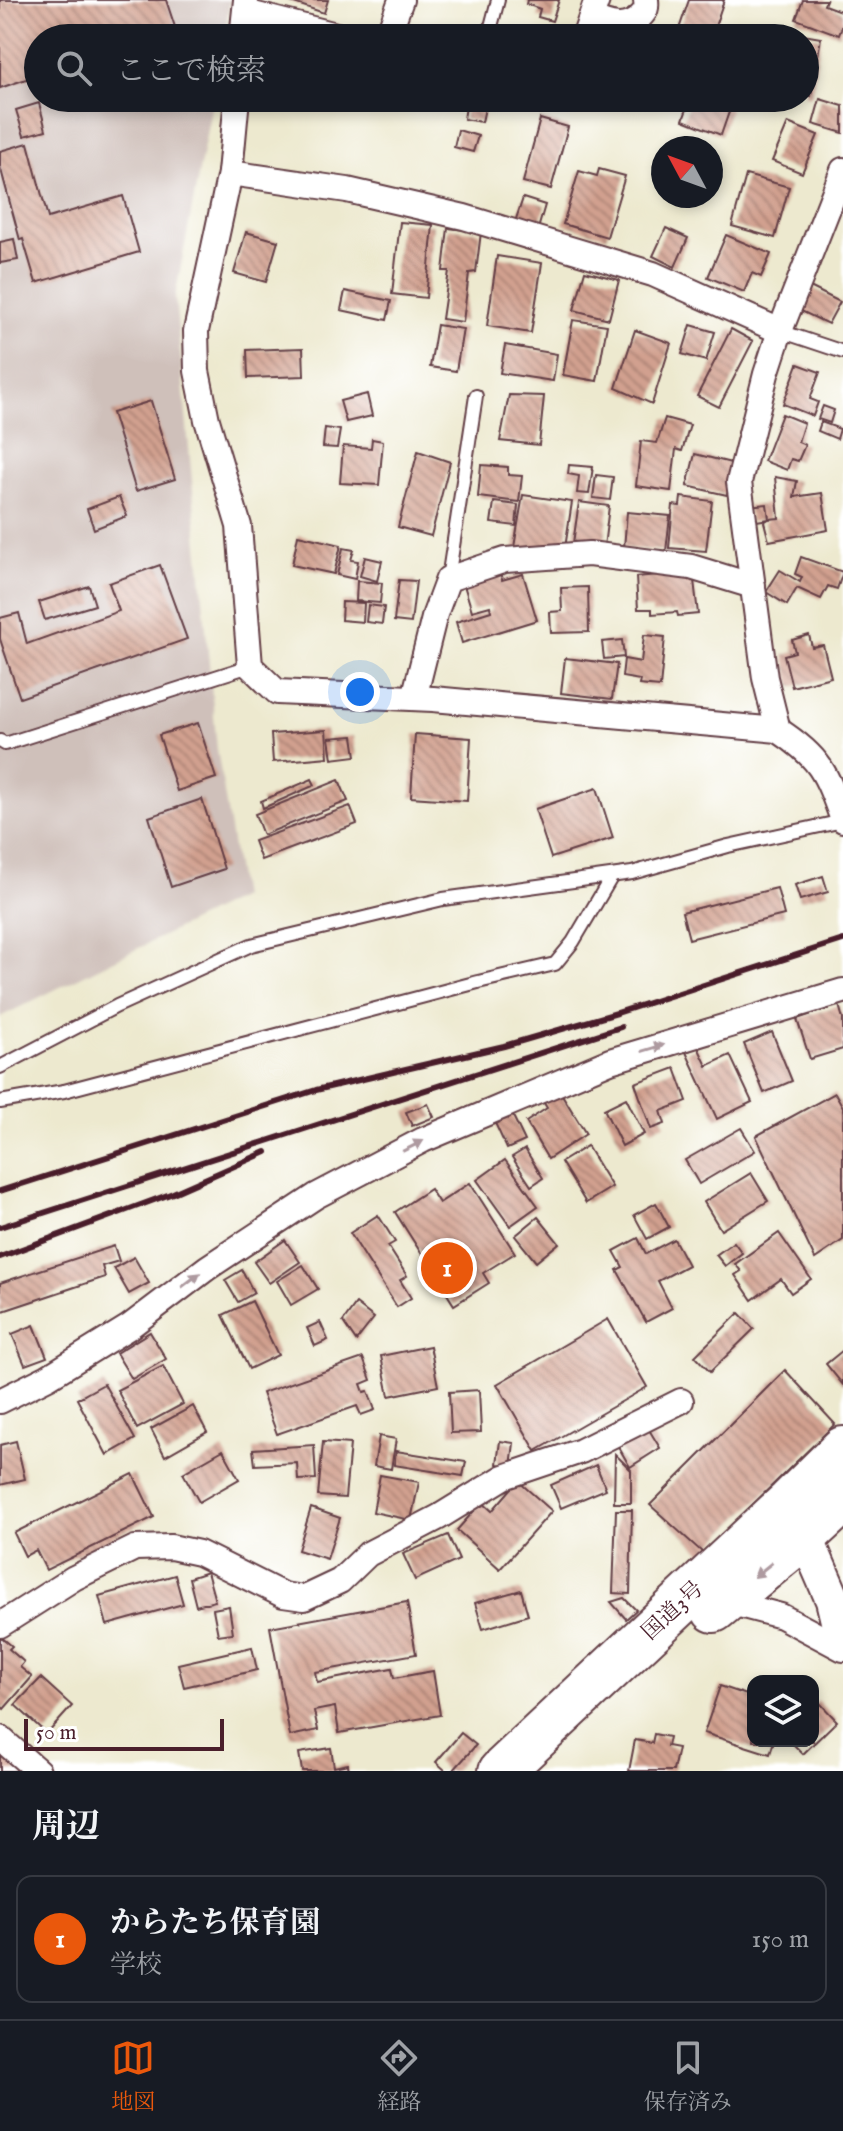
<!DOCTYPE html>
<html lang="ja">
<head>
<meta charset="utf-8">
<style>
  :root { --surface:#171b24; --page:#20242c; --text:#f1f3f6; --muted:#9ea1a6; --line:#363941; --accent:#ea580c }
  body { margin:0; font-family:"IM FELL English","Noto Serif JP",serif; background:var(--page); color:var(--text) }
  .controls { position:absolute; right:24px; bottom:24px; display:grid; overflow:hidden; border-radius:16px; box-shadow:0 4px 12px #0003 }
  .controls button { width:72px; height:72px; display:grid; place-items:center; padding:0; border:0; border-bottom:2px solid var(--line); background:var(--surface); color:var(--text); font:40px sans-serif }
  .compass { position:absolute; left:651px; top:136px; width:72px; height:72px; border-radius:50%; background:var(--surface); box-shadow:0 4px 12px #0003; rotate:311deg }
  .scale { position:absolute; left:24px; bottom:20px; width:200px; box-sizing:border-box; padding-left:8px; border:4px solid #4a1f2b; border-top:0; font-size:22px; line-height:28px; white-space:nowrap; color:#4a1f2b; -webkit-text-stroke:6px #fff; paint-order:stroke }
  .you { position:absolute; left:360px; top:692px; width:28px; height:28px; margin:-20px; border:6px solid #fff; border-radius:50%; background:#1a73e8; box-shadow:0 0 0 12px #1a73e833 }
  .badge { display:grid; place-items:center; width:52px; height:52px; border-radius:50%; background:var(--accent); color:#fff; font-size:26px; font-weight:700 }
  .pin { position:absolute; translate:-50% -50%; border:4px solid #fff; box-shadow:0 2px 8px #0006 }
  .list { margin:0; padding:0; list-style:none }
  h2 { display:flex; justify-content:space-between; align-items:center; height:104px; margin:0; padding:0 32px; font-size:34px }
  h2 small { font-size:26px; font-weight:400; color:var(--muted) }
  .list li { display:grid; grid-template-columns:52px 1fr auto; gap:24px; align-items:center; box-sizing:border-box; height:128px; margin:0 16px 16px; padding:0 16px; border:2px solid var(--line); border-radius:16px }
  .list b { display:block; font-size:30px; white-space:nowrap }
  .list p { margin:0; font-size:26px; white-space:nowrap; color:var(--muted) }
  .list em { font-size:26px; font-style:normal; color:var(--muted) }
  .icon { flex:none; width:44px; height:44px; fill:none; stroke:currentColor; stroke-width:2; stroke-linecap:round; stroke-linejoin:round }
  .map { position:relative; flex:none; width:843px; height:1771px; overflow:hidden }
  .search { position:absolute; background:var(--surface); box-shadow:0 4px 12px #0003; left:24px; right:24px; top:24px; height:88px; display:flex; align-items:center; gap:20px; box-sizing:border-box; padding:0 28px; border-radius:44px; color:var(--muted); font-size:30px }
  .sheet { height:248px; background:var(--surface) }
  nav { display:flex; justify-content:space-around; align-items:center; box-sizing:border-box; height:112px; border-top:2px solid var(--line); background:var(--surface); font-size:22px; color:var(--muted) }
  nav a { display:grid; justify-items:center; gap:4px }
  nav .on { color:var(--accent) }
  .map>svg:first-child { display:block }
  .industrial { fill:#cfc0ba }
  .building { fill:url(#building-back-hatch) }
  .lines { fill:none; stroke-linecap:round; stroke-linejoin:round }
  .lane-casing { stroke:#623d44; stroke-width:16 }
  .street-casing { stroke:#623d44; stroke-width:28 }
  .secondary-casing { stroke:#623d44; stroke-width:38 }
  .highway-casing { stroke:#623d44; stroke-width:48 }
  .lane { stroke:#fff; stroke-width:12 }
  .street { stroke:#fff; stroke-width:24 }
  .secondary { stroke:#fff; stroke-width:34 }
  .highway { stroke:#fff; stroke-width:44 }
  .rail { stroke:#4a1f2b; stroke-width:6 }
  .oneway { fill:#ae9aa0 }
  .labels { text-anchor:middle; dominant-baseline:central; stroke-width:6; stroke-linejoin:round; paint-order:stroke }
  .street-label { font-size:22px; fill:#4a1f2b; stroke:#fff }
</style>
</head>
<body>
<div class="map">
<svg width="843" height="1771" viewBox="0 0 843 1771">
  <defs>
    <pattern id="building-back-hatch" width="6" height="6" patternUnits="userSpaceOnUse" patternTransform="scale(2)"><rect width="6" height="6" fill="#d1a08f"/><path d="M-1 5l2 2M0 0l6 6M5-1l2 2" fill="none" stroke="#ac8275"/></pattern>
  </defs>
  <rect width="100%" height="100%" fill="#fff"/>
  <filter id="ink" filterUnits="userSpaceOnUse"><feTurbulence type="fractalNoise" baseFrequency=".0125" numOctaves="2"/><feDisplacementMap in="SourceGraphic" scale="16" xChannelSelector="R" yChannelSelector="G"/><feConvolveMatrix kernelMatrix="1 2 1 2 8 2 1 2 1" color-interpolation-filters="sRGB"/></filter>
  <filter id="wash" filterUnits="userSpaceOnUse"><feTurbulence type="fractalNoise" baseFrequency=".006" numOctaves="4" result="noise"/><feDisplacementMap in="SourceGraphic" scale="32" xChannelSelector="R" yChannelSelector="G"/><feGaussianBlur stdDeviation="1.8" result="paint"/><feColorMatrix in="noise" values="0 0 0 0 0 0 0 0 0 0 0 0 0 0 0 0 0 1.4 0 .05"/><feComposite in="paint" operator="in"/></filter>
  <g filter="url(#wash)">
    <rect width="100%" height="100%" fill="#ede9cf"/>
    <path class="industrial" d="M0 0H230L224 38H38V98H213L175 297 217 749 241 897 0 1017Z"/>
    <g id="blocks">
      <g class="building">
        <path d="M0 0H166L176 30 152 38H38V75L0 88Z"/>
        <path d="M285 0H328L324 13Z"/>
        <path d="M527 0H559L552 21 538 17 540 9 526 4Z"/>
        <path d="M689 0H724L711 38H695L678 32Z"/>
        <path d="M803 0H826L824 5 843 12V24L839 35 796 19Z"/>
        <path d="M780 31 821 38 811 96 805 95V38H779Z"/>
        <path d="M691 98H702L730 109 721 135 683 120Z"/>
        <path d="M820 99 843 106V133L813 124Z"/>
        <path d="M467 100 486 103 482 122 464 119Z"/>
        <path d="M39 103 46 130 24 136 16 110Z"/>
        <path d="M540 119 568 127 551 189 523 182Z"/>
        <path d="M788 123 818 135 802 173 772 161Z"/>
        <path d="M458 130 478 136 473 152 454 147Z"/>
        <path d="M28 143 48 218 123 196 139 252 36 283 23 239 20 240 0 166V151Z"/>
        <path d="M599 169 625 176 607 237 563 224 579 171 597 176Z"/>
        <path d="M746 175 789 187 775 238 732 226Z"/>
        <path d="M523 198 545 205 538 229 515 222Z"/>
        <path d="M400 222 433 225 426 298 392 294Z"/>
        <path d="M448 228 481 232 476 272 469 273 463 322 442 319 449 271H443Z"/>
        <path d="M666 228 688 238 675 267 653 256Z"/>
        <path d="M246 232 278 241 266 282 234 273Z"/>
        <path d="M726 235 771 254 761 277 752 273 744 292 708 277Z"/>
        <path d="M14 239 18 260 0 263V242Z"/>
        <path d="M497 256 542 263 531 333 487 326Z"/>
        <path d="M585 271 619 280 609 319 574 310Z"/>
        <path d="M808 286 840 302 828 324 797 309Z"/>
        <path d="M345 291 391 301 387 320 341 310Z"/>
        <path d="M573 320 607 325 597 381 563 375Z"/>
        <path d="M437 325 463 329 456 371 430 367Z"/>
        <path d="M691 325 715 332 706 361 682 354Z"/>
        <path d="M731 329 753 341 719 407 697 396Z"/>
        <path d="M635 330 671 343 652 404 616 388Z"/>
        <path d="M505 345 557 354 553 381 500 373Z"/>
        <path d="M303 348 304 376 248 378 247 350Z"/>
        <path d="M798 364 820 372 810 399 818 402 813 416 783 404Z"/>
        <path d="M367 394 372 416 346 422 340 401Z"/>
        <path d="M509 395 544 396 539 445 500 441Z"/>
        <path d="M151 401 175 479 136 491 112 413Z"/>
        <path d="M823 406 834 410 830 423 818 419Z"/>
        <path d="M782 414 804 423 798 442 805 445 798 461 791 459 787 470 764 461Z"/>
        <path d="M665 418 690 425 682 451 676 449 671 491 636 486 641 441 657 443Z"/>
        <path d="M821 422 840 429 837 439 818 431Z"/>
        <path d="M325 428 340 430 337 448 323 447Z"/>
        <path d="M372 439 383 441 379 485 340 483 343 446 371 448Z"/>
        <path d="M418 451 450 462 431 536 398 527Z"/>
        <path d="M695 454 735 464 727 495 687 486Z"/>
        <path d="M481 465 508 467V475L522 476 519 502 478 497Z"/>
        <path d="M569 465 593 467 589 494 577 493 579 476 568 474Z"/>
        <path d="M596 475 613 477 610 500 593 498Z"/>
        <path d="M775 477 797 481 794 497 822 493 828 530 769 541 764 522 769 519 750 522 748 506 767 504 769 519 779 518Z"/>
        <path d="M523 495 572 502 563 561 513 553Z"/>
        <path d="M119 497 127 516 94 529 87 509Z"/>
        <path d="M681 497 712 501 706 551 669 548 673 505 680 506Z"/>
        <path d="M494 502 518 505 516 526 491 523Z"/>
        <path d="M579 502 609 506 604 547 573 543Z"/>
        <path d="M627 512 670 516 666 551 624 548Z"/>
        <path d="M298 535 341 545 334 574 292 565Z"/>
        <path d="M343 548 354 550 351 560 358 561 355 579 337 575Z"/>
        <path d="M365 557 382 561 377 581 360 576Z"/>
        <path d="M801 557 843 572 837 589 828 586 821 599 797 588 787 605 766 592 780 570 800 582 802 577 795 574Z"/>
        <path d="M160 565 187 639 20 698 0 639V618L19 613 27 644 119 611 109 583Z"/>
        <path d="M499 568 502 580 523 574 537 620 462 643 456 622 491 611 490 606 472 611 464 585Z"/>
        <path d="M693 572 698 614 678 616 677 612 652 614V609H638L636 577Z"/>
        <path d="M399 580 416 581 411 623 394 621Z"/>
        <path d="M357 581 382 583 380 603 356 601Z"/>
        <path d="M89 586 95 605 45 620 39 602Z"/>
        <path d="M588 587 589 632 551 633 550 612 562 611 561 588Z"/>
        <path d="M342 602 364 603 363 622 341 620Z"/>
        <path d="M368 605 384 607 382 624 366 622Z"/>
        <path d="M644 635 665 637 660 687 639 685 640 680 622 677 624 659 641 662Z"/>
        <path d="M809 635 812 647 823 645 831 677 792 687 784 655 795 652 792 640Z"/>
        <path d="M622 640 624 657 604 659 602 642Z"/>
        <path d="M565 658 617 664 612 699 561 693Z"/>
        <path d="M198 723 216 778 177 791 159 735Z"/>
        <path d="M326 730 328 757 273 762 271 734Z"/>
        <path d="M415 734 471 738 467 801 411 797Z"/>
        <path d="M353 736 356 756 332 759 329 738Z"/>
        <path d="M312 779 315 785 263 808 261 801Z"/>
        <path d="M339 780 348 801 263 835 255 814Z"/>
        <path d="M597 788 613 838 551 858 535 809Z"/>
        <path d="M202 799 224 869 171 887 149 817Z"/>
        <path d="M350 806 357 824 261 860 254 841Z"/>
        <path d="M823 876 828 892 800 900 795 885Z"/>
        <path d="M777 888 784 915 689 939 682 912Z"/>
        <path d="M839 1005 843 1019V1049L810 1059 797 1019Z"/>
        <path d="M772 1032 792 1081 764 1093 744 1044Z"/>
        <path d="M698 1047 707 1066 730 1055 752 1102 717 1119 686 1052Z"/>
        <path d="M675 1068 687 1101 661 1111 665 1124 651 1129 635 1083Z"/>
        <path d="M561 1093 586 1134 548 1159 526 1122 547 1108 544 1103Z"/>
        <path d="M835 1093 843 1107V1240L815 1259 756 1136Z"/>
        <path d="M626 1098 644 1134 622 1146 604 1109Z"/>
        <path d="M428 1104 434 1117 412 1126 406 1112Z"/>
        <path d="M512 1114 525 1141 507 1149 495 1123Z"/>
        <path d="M741 1128 755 1151 699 1184 685 1160Z"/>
        <path d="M587 1146 612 1187 586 1203 561 1162Z"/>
        <path d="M525 1149 543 1178 531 1186 512 1157Z"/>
        <path d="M505 1160 538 1206 510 1226 477 1180Z"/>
        <path d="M751 1173 768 1201 721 1230 704 1202Z"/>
        <path d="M470 1183 515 1253 483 1273 489 1283 454 1305 395 1212 430 1189 439 1203Z"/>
        <path d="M656 1203 669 1227 647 1239 634 1215Z"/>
        <path d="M378 1215 395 1242 388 1246 407 1276 400 1280 411 1298 397 1307 350 1233Z"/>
        <path d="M538 1217 559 1243 536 1262 515 1236Z"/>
        <path d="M779 1233 811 1279 791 1293 781 1279 752 1300 735 1275 741 1271 735 1264Z"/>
        <path d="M638 1238 646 1254 674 1239 688 1265 658 1281 672 1308 646 1322 617 1270 623 1267 614 1251Z"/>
        <path d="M285 1240 300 1262 269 1283 254 1262Z"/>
        <path d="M734 1242 742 1253 725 1266 716 1255Z"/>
        <path d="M114 1246 119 1261 102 1266 105 1277 0 1312V1283Z"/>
        <path d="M134 1257 149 1283 129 1294 114 1268Z"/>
        <path d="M303 1265 318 1289 291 1305 277 1281Z"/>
        <path d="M242 1270 254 1293 238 1302 225 1280Z"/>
        <path d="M252 1301 278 1355 249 1369 223 1315Z"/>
        <path d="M356 1304 374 1318 356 1341 343 1322Z"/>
        <path d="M739 1313 754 1329 710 1372 695 1356Z"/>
        <path d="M608 1319 647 1387 536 1451 497 1384Z"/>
        <path d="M320 1322 328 1340 315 1346 307 1328Z"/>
        <path d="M34 1325 47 1357 25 1365 12 1334Z"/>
        <path d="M150 1332 166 1359 132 1379 116 1353Z"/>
        <path d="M430 1346 438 1386 389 1396 381 1356Z"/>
        <path d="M843 1350V1385L826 1364Z"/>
        <path d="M363 1358 371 1380 361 1384 364 1392 368 1391 375 1410 361 1415 357 1406 277 1434 262 1393Z"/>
        <path d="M163 1366 183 1404 137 1429 117 1390Z"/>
        <path d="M785 1370 835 1424 703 1553 650 1505Z"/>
        <path d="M104 1384 135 1439 107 1455 77 1399Z"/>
        <path d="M479 1390 481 1432 451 1433 449 1392Z"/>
        <path d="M193 1406 207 1432 165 1456 151 1429Z"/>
        <path d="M648 1428 660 1448 630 1467 618 1446Z"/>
        <path d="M379 1436 396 1439 391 1469 374 1466Z"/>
        <path d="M16 1441 25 1479 0 1485V1445Z"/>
        <path d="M500 1441 514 1443 511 1466 497 1464Z"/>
        <path d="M323 1442 350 1444 345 1498 318 1496Z"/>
        <path d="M314 1445 316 1479 298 1480 297 1463 255 1465 253 1449Z"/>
        <path d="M223 1450 239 1479 199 1502 183 1473Z"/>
        <path d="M396 1451 466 1462 463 1476 394 1465Z"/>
        <path d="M615 1454 631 1470V1503H614Z"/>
        <path d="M596 1465 606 1489 561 1508 551 1485Z"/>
        <path d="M133 1474 154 1517 46 1570 36 1550 25 1556 14 1533Z"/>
        <path d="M380 1475 419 1482 411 1520 373 1512Z"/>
        <path d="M518 1481 552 1511 500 1569 457 1530 482 1502 492 1511Z"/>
        <path d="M311 1508 340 1518 327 1559 298 1550Z"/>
        <path d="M616 1510H632L630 1594 613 1593Z"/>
        <path d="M448 1535 459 1560 415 1580 403 1554Z"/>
        <path d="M207 1572 215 1601 196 1606 189 1578Z"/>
        <path d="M175 1575 183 1604 107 1625 99 1596Z"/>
        <path d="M521 1590 528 1615 483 1629 475 1603Z"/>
        <path d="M624 1598 636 1610 626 1619 611 1602Z"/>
        <path d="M407 1602 416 1654 315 1672 317 1682 392 1668 394 1678 433 1671 440 1715 339 1733 335 1707 314 1711 318 1730 290 1736 270 1627Z"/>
        <path d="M229 1606 233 1633 218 1635 213 1609Z"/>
        <path d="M0 1636 12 1646 9 1649 24 1662 20 1667 32 1677 4 1709 0 1705Z"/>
        <path d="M252 1647 257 1670 184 1687 178 1664Z"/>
        <path d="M41 1678 72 1706 47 1734 15 1705Z"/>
        <path d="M720 1686 753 1697V1741H774L770 1754 704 1733Z"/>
        <path d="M818 1701 837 1721 803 1754 790 1741H813V1706Z"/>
        <path d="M461 1733 476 1745 453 1771H446L436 1762Z"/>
        <path d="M654 1734 669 1737 667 1746 678 1748 673 1771H629L635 1740 652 1743Z"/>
        <path d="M331 1748 334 1767 348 1764 349 1771H302L299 1753Z"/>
        <path d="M0 1754 19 1771H0Z"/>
      </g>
    </g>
  </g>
  <g filter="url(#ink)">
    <use href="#blocks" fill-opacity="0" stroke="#623d44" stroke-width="2"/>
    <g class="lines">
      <g class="lane-casing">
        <g id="lane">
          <path d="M488 38 498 0"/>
          <path d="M780 331 843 352"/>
          <path d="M448 579 476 396"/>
          <path d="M0 741 5 744 250 666"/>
          <path d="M0 1067 117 1006 251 945 443 899 632 873 728 846 843 821"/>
          <path d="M0 1102 64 1091 478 982 555 964 573 942 612 876"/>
        </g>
      </g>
      <g class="street-casing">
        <g id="street">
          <path d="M245 12 348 38"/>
          <path d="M591 18C608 25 625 32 640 17 646 11 647 8 646 0"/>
          <path d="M242 38 246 0"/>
          <path d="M387 38 401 0"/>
          <path d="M584 38 597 0"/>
          <path d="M237 98 230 173 196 331 197 371 207 420 239 526 250 666 277 692 433 699 778 730C821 758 826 773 843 820"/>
          <path d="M230 173 347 190 464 217 653 274 780 331"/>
          <path d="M414 698 435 614 448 579 505 560 589 554 691 567 753 586"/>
          <path d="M778 730 765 678 739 482 766 374 780 331 843 170"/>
          <path d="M0 1401 48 1377 129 1327 207 1268 316 1196 423 1140 610 1061 843 991"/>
          <path d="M724 1601 781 1616 843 1649"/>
          <path d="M0 1625 74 1578 135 1548 171 1547 199 1553 283 1595 304 1598 340 1581 368 1554 439 1517 504 1477 581 1451 681 1401"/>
          <path d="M0 1738 38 1771"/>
        </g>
      </g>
      <g class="secondary-casing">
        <path id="secondary" d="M796 1515 833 1600 843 1642"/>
      </g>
      <g class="highway-casing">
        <g id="highway">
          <path d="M714 1610 806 1535 843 1501"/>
          <path d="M501 1771 789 1502 843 1449"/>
        </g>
      </g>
      <use href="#lane" class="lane"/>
      <use href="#street" class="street"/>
      <use href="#secondary" class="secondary"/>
      <use href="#highway" class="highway"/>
      <g class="rail">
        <path d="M0 1191 316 1090 504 1046 617 1013 843 940"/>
        <path d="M0 1227 621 1027"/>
        <path d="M0 1257 173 1193 266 1152"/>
      </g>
    </g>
    <defs><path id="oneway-solid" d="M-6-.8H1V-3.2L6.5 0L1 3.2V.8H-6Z" transform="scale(2)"/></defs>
    <g class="oneway">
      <use href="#oneway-solid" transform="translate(653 1048) rotate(-17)"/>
      <use href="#oneway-solid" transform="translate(413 1146) rotate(-27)"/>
      <use href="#oneway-solid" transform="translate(191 1280) rotate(-37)"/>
      <use href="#oneway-solid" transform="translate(763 1570) rotate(141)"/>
    </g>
  </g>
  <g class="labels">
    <g class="street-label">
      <text transform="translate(673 1611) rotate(-43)">国道3号</text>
    </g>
  </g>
</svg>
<div class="controls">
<button><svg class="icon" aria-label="layers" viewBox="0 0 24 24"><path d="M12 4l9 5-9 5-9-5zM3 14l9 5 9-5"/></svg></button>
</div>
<svg class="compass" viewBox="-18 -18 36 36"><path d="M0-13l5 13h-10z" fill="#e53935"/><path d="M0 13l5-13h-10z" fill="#9ea1a6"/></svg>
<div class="scale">50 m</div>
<div class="you"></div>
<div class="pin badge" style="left:447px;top:1268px">1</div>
<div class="search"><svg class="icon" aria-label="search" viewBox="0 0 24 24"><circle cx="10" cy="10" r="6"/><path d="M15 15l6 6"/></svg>ここで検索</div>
</div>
<section class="sheet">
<h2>周辺<small></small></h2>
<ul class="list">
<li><span class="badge">1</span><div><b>からたち保育園</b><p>学校</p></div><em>150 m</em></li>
</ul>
</section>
<nav>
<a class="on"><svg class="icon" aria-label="map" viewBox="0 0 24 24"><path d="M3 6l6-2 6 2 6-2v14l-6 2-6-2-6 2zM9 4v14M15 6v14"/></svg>地図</a>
<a><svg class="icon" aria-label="directions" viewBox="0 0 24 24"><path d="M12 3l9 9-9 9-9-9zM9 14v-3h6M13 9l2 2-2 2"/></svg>経路</a>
<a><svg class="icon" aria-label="saved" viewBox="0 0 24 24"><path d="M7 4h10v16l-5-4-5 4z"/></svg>保存済み</a>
</nav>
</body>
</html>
